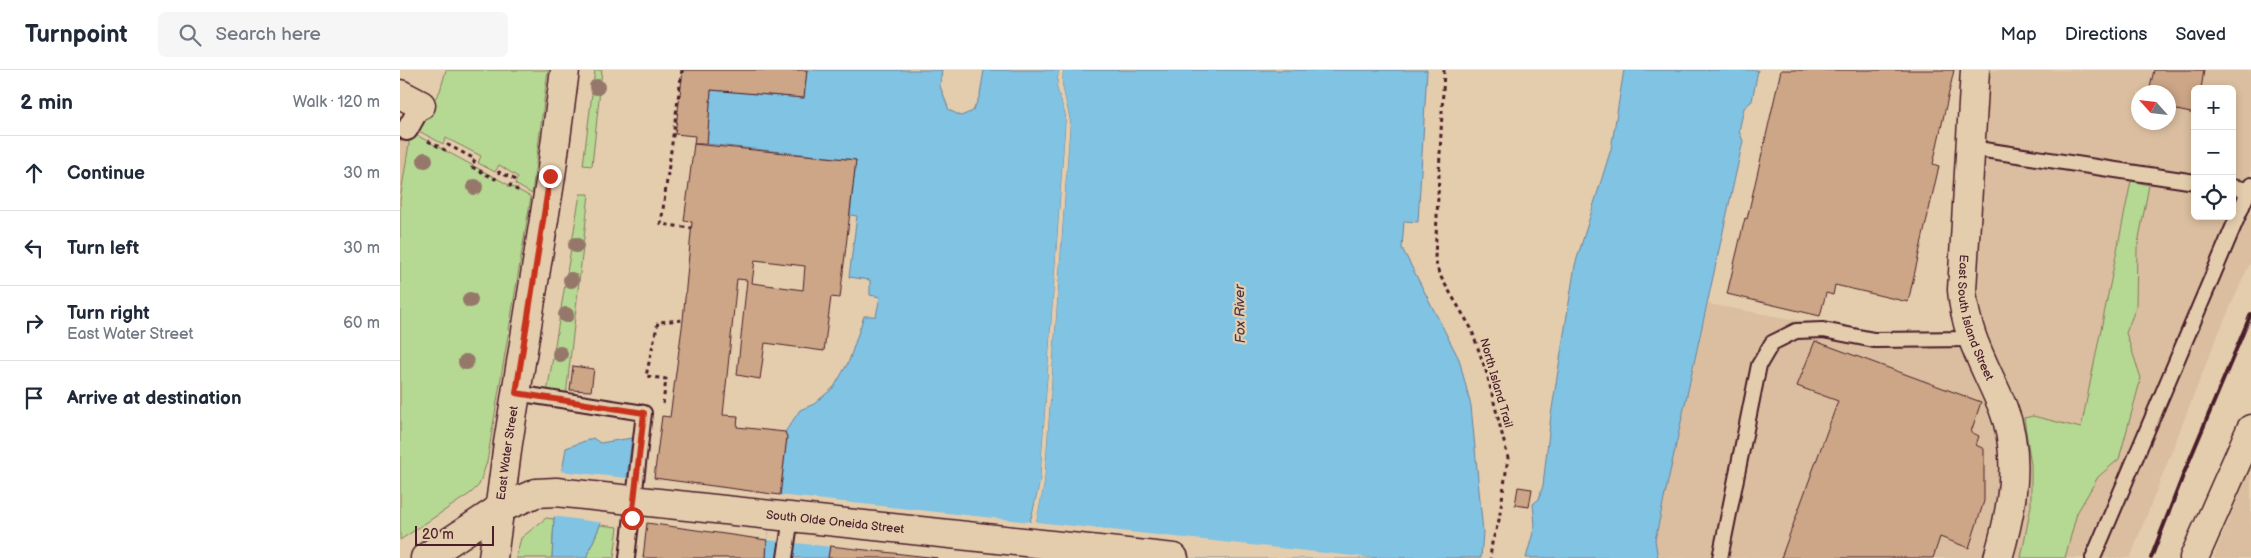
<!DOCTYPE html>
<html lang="en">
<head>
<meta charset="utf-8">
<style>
  :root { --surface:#fff; --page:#f6f6f7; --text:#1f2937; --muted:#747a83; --line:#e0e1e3 }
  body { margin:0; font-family:"Balsamiq Sans",sans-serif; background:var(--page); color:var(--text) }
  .controls { position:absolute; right:15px; top:15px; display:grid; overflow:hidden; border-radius:8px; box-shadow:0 2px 8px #0003 }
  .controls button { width:45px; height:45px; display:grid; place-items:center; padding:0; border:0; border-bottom:1px solid var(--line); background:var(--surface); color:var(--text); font:25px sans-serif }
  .compass { position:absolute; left:1731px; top:15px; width:45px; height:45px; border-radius:50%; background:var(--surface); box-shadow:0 2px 8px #0003; rotate:297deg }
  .scale { position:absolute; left:15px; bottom:12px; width:79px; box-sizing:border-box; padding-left:5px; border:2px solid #4a1f2b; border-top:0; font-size:14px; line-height:18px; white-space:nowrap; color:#4a1f2b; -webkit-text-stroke:4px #e4cdad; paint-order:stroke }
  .stop { position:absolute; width:15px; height:15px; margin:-11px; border:4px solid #c8321e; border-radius:50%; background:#fff }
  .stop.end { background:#c8321e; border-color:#fff; box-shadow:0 1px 5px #0008 }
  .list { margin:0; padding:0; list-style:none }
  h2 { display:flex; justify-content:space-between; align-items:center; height:65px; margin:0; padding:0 20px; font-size:21px }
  h2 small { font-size:16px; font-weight:400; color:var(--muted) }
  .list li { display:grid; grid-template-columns:32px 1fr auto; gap:15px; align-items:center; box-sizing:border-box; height:75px; padding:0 20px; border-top:1px solid var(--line) }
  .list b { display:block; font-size:19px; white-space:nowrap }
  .list p { margin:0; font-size:16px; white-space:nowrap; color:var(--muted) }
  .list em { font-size:16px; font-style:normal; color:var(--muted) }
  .icon { flex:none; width:28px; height:28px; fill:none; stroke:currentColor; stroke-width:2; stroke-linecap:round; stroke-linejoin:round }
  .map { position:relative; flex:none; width:1851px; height:488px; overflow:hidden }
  header { display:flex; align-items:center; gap:30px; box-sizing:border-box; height:70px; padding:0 25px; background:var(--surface); border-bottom:1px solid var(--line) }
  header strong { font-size:24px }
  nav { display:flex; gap:28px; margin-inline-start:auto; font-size:18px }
  .search { width:350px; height:45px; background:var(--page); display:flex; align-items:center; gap:12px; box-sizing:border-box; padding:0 18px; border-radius:8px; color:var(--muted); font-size:19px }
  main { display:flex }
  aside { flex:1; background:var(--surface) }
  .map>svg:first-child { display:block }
  .built { fill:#dabe9f; fill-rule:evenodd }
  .green { fill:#b5d892; stroke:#807c5e }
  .water { fill:#81c3e2; stroke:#6b8199 }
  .pier { fill:#e4cdad }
  .building { fill:#cca686; stroke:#4a1f2b; fill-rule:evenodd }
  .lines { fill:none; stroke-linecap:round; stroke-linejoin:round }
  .service-casing { stroke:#4a1f2b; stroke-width:18 }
  .pedestrian-casing { stroke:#4a1f2b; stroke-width:24 }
  .minor-casing { stroke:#4a1f2b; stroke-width:31 }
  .tertiary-casing { stroke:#4a1f2b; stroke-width:31 }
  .path { stroke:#4a1f2b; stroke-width:3; stroke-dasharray:4 4; stroke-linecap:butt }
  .service { stroke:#e4cdad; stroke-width:14 }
  .pedestrian { stroke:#e4cdad; stroke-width:20 }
  .minor { stroke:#e4cdad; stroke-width:28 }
  .tertiary { stroke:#e4cdad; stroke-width:28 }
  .rail { stroke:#4a1f2b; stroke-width:4 }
  .tree { fill:#95786b }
  .route { stroke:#c8321e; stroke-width:6 }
  .labels { text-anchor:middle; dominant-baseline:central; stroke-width:4.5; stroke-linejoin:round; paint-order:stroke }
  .street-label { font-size:12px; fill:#4a1f2b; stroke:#e4cdad }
  .water-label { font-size:14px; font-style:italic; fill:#523846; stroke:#e4cdad }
</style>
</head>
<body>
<header>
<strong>Turnpoint</strong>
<div class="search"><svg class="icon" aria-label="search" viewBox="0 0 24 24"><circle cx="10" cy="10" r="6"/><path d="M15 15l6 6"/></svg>Search here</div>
<nav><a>Map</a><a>Directions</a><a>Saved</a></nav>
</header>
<main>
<aside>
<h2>2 min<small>Walk · 120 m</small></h2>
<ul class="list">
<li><svg class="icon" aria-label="ahead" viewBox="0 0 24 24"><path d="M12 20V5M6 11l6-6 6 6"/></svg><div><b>Continue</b></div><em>30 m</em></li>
<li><svg class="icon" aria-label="left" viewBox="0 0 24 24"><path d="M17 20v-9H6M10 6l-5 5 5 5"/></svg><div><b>Turn left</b></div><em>30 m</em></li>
<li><svg class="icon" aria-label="right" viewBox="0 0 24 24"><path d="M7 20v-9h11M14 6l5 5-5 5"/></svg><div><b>Turn right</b><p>East Water Street</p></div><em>60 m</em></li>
<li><svg class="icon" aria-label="arrive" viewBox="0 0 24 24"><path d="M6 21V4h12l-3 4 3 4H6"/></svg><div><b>Arrive at destination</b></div></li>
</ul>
</aside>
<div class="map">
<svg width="1851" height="488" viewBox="0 0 1851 488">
  <rect width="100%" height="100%" fill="#e4cdad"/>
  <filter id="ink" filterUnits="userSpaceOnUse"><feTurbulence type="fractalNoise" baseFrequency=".02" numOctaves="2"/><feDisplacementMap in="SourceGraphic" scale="10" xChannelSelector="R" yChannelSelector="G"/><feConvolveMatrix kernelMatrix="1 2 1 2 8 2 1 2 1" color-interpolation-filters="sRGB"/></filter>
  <g filter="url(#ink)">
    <g class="built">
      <path d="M1588 0H1851V191L1815 271 1730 488H1258L1254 470 1308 234 1558 279 1585 269 1578 248 1576 221ZM1795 19H1832V146H1795ZM1738 22H1768V52H1738Z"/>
      <path d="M0 57 7 60 9 74 0 130Z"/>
      <path d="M1851 397V488H1813Z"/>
    </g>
    <g class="green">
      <path d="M46 0H148L132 124 115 114 118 107 99 95 95 102 78 93 81 86 46 68 43 74 15 59 40 21Z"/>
      <path d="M195 0H202L192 96 183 95Z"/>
      <path d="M7 60 131 127 87 392 79 415 71 423 0 470V130L9 74Z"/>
      <path d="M1731 111 1749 115 1737 179 1736 237 1726 263 1741 308 1719 389 1698 407 1677 443 1665 488H1621L1631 436V395L1624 348 1633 346 1681 358Z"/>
      <path d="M180 124H189L166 326 147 323Z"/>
      <path d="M146 448 154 449 152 488H116L121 468Z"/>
      <path d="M200 455 218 457 214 488H186Z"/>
    </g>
    <g class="water">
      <path d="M407 0H542L540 16 549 40 561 46 573 41 580 25 584 0H659L657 17 666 46 640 413 627 464 430 477 428 488H366L367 470 380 425 387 367 385 362 400 340 414 334 434 317 449 291 464 246H476L480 227 470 225V210L449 207 457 146 450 145 456 90 307 74 311 20 403 28Z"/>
      <path d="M663 0H1027L1018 152 1004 151 1002 178 1059 289 1071 336 1083 462 1081 488H633V465L644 414 670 51 662 15Z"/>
      <path d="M1224 0H1358L1352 31 1344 38 1339 61 1343 71 1255 470 1258 488H1126L1135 455 1133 434 1139 429 1143 415 1151 345 1175 195 1211 79Z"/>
      <path d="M193 368 200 373 232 368 227 408 207 439 186 488H152L154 449 166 378Z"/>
    </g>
    <g class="pier">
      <path d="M659 0H663L662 15 670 51 644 414 636 452 972 488H631V465L633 453 630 465V488H536L367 470 378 425 631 452 640 413 666 46 657 17Z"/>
      <path d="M159 401 227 408 226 414 204 453 152 446Z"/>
    </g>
    <g class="building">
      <path d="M283 0H407L404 28 311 20 307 74H294L295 66 275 64Z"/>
      <path d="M1381 0H1554L1533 94 1539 96 1508 232 1435 215 1433 225 1426 223 1420 246 1327 224 1345 148 1347 149Z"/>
      <path d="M1754 0H1804L1801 19H1795V44L1768 38V22H1749Z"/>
      <path d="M294 74 456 90 440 228 431 227 424 281 365 273 360 309 337 305 347 210 337 209 323 345 338 346 337 357 385 362 387 367 380 425 254 408 262 346 270 347 283 250 292 152 284 151ZM355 190 405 196 403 220 352 213Z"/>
      <path d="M1415 271 1581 332 1571 362 1579 366 1576 375 1584 379V431L1569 478 1540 467 1533 488H1381L1438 331 1397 316Z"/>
      <path d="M173 296 194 299 191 321 170 320Z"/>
      <path d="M1118 417 1132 419 1129 437 1115 435Z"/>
      <path d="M247 453 367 470 366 488H243Z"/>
      <path d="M430 476 538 488H428Z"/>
    </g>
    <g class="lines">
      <g class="service-casing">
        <g id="service">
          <path d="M1571 78 1795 112"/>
          <path d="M1832 117 1849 120"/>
          <path d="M116 323 244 343 227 488"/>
          <path d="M385 488 391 447"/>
          <path d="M1320 488 1359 295 1372 273 1396 261 1423 260 1474 270 1571 269"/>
          <path d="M1693 488 1851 115"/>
        </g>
      </g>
      <g class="pedestrian-casing">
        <path id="pedestrian" d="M7 60 21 35"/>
      </g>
      <g class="minor-casing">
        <g id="minor">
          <path id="s1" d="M1575 0 1562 220C1566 268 1586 296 1603 338 1622 386 1612 440 1598 488"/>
          <path d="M0 24 21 35"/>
          <path d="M25 488 99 439"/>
          <path d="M1794 488 1851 359"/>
        </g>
      </g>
      <g class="tertiary-casing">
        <g id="tertiary">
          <path id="s2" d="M99 439 136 423 156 422 774 488"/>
          <path id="s3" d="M93 488 108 373 151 106 165 0"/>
        </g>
      </g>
      <g class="path">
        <path d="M282 0 261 154 291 158"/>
        <path d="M1044 0 1035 188 1039 204 1071 258 1087 304 1108 388 1099 450 1092 473 1090 488"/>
        <path d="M28 71 45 80 48 75 75 89 72 97 95 109 99 102 114 109 110 116 121 122"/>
        <path d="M263 334 266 309 246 306 258 252 283 250"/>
      </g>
      <use href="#service" class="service"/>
      <use href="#pedestrian" class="pedestrian"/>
      <use href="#minor" class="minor"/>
      <use href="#tertiary" class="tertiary"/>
      <path class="rail" d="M1751 488 1784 403 1851 244"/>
    </g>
    <g class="tree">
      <circle cx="197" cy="17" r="8"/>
      <circle cx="25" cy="90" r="8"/>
      <circle cx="75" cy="117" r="8"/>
      <circle cx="176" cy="175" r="8"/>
      <circle cx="171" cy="210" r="8"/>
      <circle cx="70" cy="230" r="8"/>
      <circle cx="166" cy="245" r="8"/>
      <circle cx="160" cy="284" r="8"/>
      <circle cx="66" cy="292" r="8"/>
    </g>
  </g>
  <g class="lines" filter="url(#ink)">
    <path class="route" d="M150 106 116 323 244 343 232 448"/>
  </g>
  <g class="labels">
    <g class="street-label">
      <text stroke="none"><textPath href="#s1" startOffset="250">East South Island Street</textPath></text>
      <text transform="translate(1096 313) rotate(74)">North Island Trail</text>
      <text stroke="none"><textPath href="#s3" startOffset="106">East Water Street</textPath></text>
      <text stroke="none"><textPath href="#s2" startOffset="341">South Olde Oneida Street</textPath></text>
    </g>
    <g class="water-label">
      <text transform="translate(840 244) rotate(-91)">Fox River</text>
    </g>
  </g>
</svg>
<div class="controls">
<button>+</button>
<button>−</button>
<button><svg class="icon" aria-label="locate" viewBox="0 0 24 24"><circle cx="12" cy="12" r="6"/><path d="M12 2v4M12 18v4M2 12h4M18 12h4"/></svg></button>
</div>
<svg class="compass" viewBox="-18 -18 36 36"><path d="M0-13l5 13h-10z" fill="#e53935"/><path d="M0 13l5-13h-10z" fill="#747a83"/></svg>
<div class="scale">20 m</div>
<div class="stop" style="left:232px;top:448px"></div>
<div class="stop end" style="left:150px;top:106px"></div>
</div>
</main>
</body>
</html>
